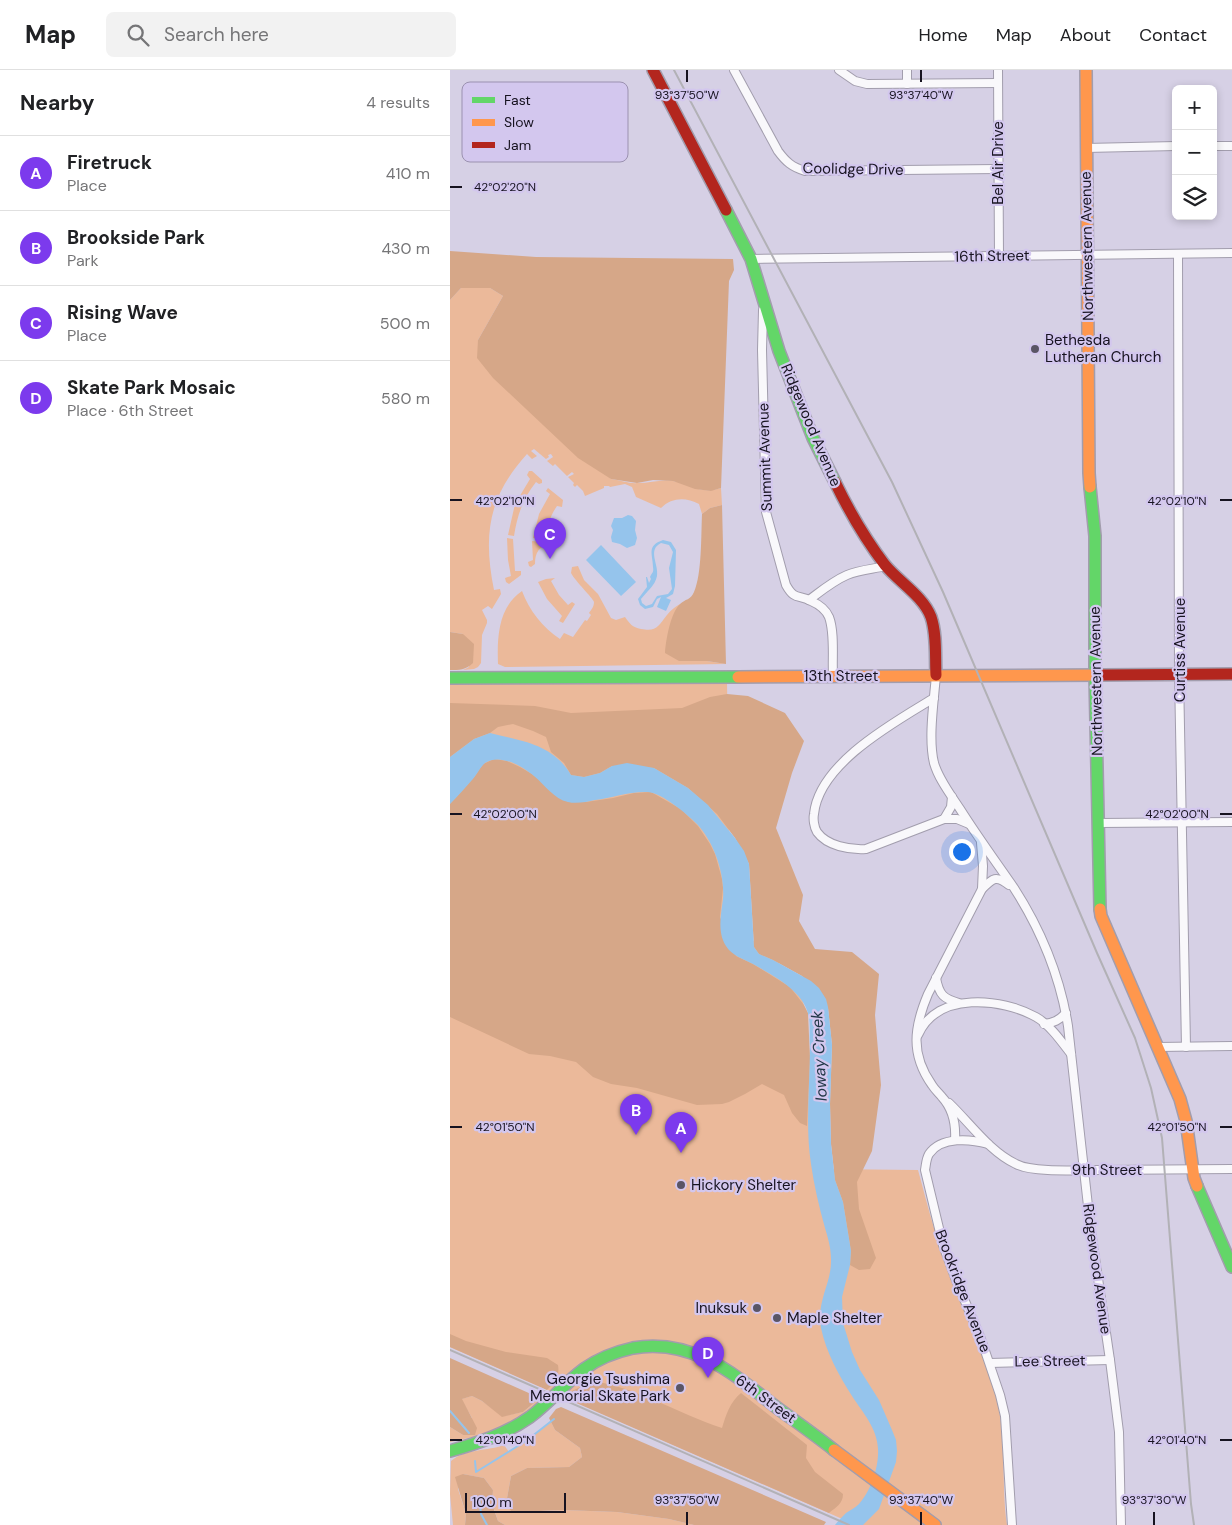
<!DOCTYPE html>
<html lang="en">
<head>
<meta charset="utf-8">
<style>
  :root { --surface:#fff; --page:#f2f2f2; --text:#202124; --muted:#757577; --line:#e0e0e0; --accent:#7c3aed }
  body { margin:0; font-family:"DM Sans",sans-serif; background:var(--page); color:var(--text) }
  .controls { position:absolute; right:15px; top:15px; display:grid; overflow:hidden; border-radius:8px; box-shadow:0 2px 8px #0003 }
  .controls button { width:45px; height:45px; display:grid; place-items:center; padding:0; border:0; border-bottom:1px solid var(--line); background:var(--surface); color:var(--text); font:25px sans-serif }
  .scale { position:absolute; left:15px; bottom:12px; width:101px; box-sizing:border-box; padding-left:5px; border:2px solid #171320; border-top:0; font-size:14px; line-height:18px; white-space:nowrap; color:#171320; -webkit-text-stroke:4px #d3c7ee; paint-order:stroke }
  .you { position:absolute; left:511px; top:781px; width:18px; height:18px; margin:-12px; border:4px solid #fff; border-radius:50%; background:#1a73e8; box-shadow:0 0 0 8px #1a73e833 }
  .badge { display:grid; place-items:center; width:32px; height:32px; border-radius:50%; background:var(--accent); color:#fff; font-size:16px; font-weight:700 }
  .pin { position:absolute; translate:-50% -41px; filter:drop-shadow(0 1px 2px #0008) }
  .pin::after { content:''; position:absolute; top:26px; width:18px; height:15px; background:inherit; clip-path:polygon(0 0,100% 0,50% 100%) }
  .list { margin:0; padding:0; list-style:none }
  h2 { display:flex; justify-content:space-between; align-items:center; height:65px; margin:0; padding:0 20px; font-size:21px }
  h2 small { font-size:16px; font-weight:400; color:var(--muted) }
  .list li { display:grid; grid-template-columns:32px 1fr auto; gap:15px; align-items:center; box-sizing:border-box; height:75px; padding:0 20px; border-top:1px solid var(--line) }
  .list b { display:block; font-size:19px; white-space:nowrap }
  .list p { margin:0; font-size:16px; white-space:nowrap; color:var(--muted) }
  .list em { font-size:16px; font-style:normal; color:var(--muted) }
  .icon { flex:none; width:28px; height:28px; fill:none; stroke:currentColor; stroke-width:2; stroke-linecap:round; stroke-linejoin:round }
  .map { position:relative; flex:none; width:782px; height:1455px; overflow:hidden }
  header { display:flex; align-items:center; gap:30px; box-sizing:border-box; height:70px; padding:0 25px; background:var(--surface); border-bottom:1px solid var(--line) }
  header strong { font-size:24px }
  nav { display:flex; gap:28px; margin-inline-start:auto; font-size:18px }
  .search { width:350px; height:45px; background:var(--page); display:flex; align-items:center; gap:12px; box-sizing:border-box; padding:0 18px; border-radius:8px; color:var(--muted); font-size:19px }
  main { display:flex }
  aside { flex:1; background:var(--surface) }
  .map>svg:first-child { display:block }
  .green { fill:#ebb99a }
  .forest { fill:#d6a788 }
  .water { fill:#95c4ec; fill-rule:evenodd }
  .lines { fill:none; stroke-linecap:round; stroke-linejoin:round }
  .stream { stroke:#95c4ec; stroke-width:2 }
  .street-casing { stroke:#a29dad; stroke-width:10 }
  .fast-casing { stroke:#a29dad; stroke-width:14 }
  .slow-casing { stroke:#a29dad; stroke-width:14 }
  .jam-casing { stroke:#a29dad; stroke-width:14 }
  .street { stroke:#f9f8fb; stroke-width:8 }
  .fast { stroke:#63d668; stroke-width:11 }
  .slow { stroke:#ff974d; stroke-width:11 }
  .jam { stroke:#b3261e; stroke-width:11 }
  .rail { stroke:#b2b1b6; stroke-width:2 }
  .ticks { fill:none; stroke:#171320; stroke-width:2 }
  .poi-dot { fill:#5a5565; stroke:#d3c7ee; stroke-width:2 }
  .labels { text-anchor:middle; dominant-baseline:central; stroke-width:4.5; stroke-linejoin:round; paint-order:stroke }
  .street-label { font-size:15px; fill:#171320; stroke:#d3c7ee }
  .poi-label { font-size:15px; fill:#171320; stroke:#d3c7ee; text-anchor:start }
  .water-label { font-size:16px; font-style:italic; fill:#223848; stroke:#d3c7ee }
  .key { fill:#d3c7ee; stroke:#9b91b0; stroke-width:1 }
  .key-label { font-size:14px; fill:#171320 }
  .ticks-label { font-size:12px; text-anchor:middle; fill:#171320; stroke:#d3c7ee; stroke-width:4.5; stroke-linejoin:round; paint-order:stroke }
</style>
</head>
<body>
<header>
<strong>Map</strong>
<div class="search"><svg class="icon" aria-label="search" viewBox="0 0 24 24"><circle cx="10" cy="10" r="6"/><path d="M15 15l6 6"/></svg>Search here</div>
<nav><a>Home</a><a>Map</a><a>About</a><a>Contact</a></nav>
</header>
<main>
<aside>
<h2>Nearby<small>4 results</small></h2>
<ul class="list">
<li><span class="badge">A</span><div><b>Firetruck</b><p>Place</p></div><em>410 m</em></li>
<li><span class="badge">B</span><div><b>Brookside Park</b><p>Park</p></div><em>430 m</em></li>
<li><span class="badge">C</span><div><b>Rising Wave</b><p>Place</p></div><em>500 m</em></li>
<li><span class="badge">D</span><div><b>Skate Park Mosaic</b><p>Place · 6th Street</p></div><em>580 m</em></li>
</ul>
</aside>
<div class="map">
<svg width="782" height="1455" viewBox="0 0 782 1455">
  <rect width="100%" height="100%" fill="#d6d0e5"/>
  <g class="green">
    <path d="M11 218H40L53 226 28 270 161 409C170 410 180 414 188 413 200 413 211 409 223 411 242 414 250 425 271 418L272 435 260 438 252 444 249 434C236 427 222 427 211 438L186 427 182 417 175 414 160 417 159 416H154V418L135 426 133 421 127 415 125 417 123 415 124 413 118 407 124 404 122 402 117 406 105 394 103 396 97 391 103 387 101 384 98 385 99 387 96 389 84 379 81 381 87 386 82 389 77 384C38 427 33 465 44 520L50 519 51 524 42 539 38 536 32 540 37 550V553L32 565 31 593 28 597 24 599 13 600 19 597 13 564 0 562V230Z"/>
    <path d="M79 401H82L92 410V413L89 414 86 412C73 428 67 446 64 466L58 465 65 434 80 409 77 405Z"/>
    <path d="M98 418 113 430 112 437 107 436C100 446 97 457 94 469L83 468 89 444 100 424 96 421Z"/>
    <path d="M57 468 63 469 65 501H71V505L59 514 56 512 55 508 61 506 58 490Z"/>
    <path d="M82 471 100 473C89 477 85 482 85 494L81 497 79 496 78 492 83 490Z"/>
    <path d="M128 496 134 510 148 524 161 548 166 550 175 547C180 554 182 557 191 559 207 562 208 556 217 545 221 540 225 537 230 534L223 547 229 591H257L276 594 59 597H55L48 594C47 568 48 537 72 521 79 540 93 558 110 569L114 563 123 567 135 550 137 551 141 545 139 543C141 540 144 537 144 532 143 528 125 511 121 503L122 497Z"/>
    <path d="M105 508 101 511 109 525 118 535 122 532 125 534 113 553 109 551 112 546 97 529 88 512 96 509Z"/>
    <path d="M277 610 280 850 351 913 374 1099 468 1100C475 1125 481 1151 490 1176 508 1227 532 1275 546 1326 557 1366 551 1413 557 1455H406L0 1277V611Z"/>
    <path d="M22 1326 32 1331 53 1346 73 1342 90 1328 93 1329 62 1353 32 1365 0 1372V1357L13 1365 22 1348 11 1329Z"/>
    <path d="M101 1352 105 1360 130 1378 132 1387 119 1397 77 1398 61 1406 56 1434 68 1442 113 1440 167 1442 219 1449 244 1455H55L48 1451 42 1433 43 1420 34 1408 13 1404 8 1419 16 1444 15 1455H3L0 1424 1 1391C15 1379 38 1381 54 1375L59 1382Z"/>
  </g>
  <g class="forest">
    <path d="M0 181 86 187 283 189 284 200 279 211 271 418 261 421 245 419 223 411 203 410 187 413 161 409 128 388 43 308 27 288 28 270 53 226 40 218H11L0 230Z"/>
    <path d="M272 435 276 594 257 591H229L215 583C216 570 220 544 230 534 235 529 241 530 244 522 252 504 251 465 252 444L260 438Z"/>
    <path d="M0 562 13 564 24 574 23 593C16 600 9 600 0 600Z"/>
    <path d="M277 624 298 626 335 643 354 671 342 703 326 758 353 825 349 851 365 879 402 882 429 904 425 945 431 1015 422 1081 407 1112 409 1139 426 1188 420 1199 409 1200 400 1195 401 1181 393 1132 385 1110 381 1074 380 1034 382 975 378 938 352 906 323 890 309 884 304 877 299 794 285 768 267 744 238 718 204 698 162 696 150 703 134 707 121 705 114 693 101 682 96 667 83 661 63 654 48 657 40 663 24 669 0 687V633L85 636 121 643 232 638 260 627Z"/>
    <path d="M44 689 57 691 70 697 82 704 118 732H136L163 728 184 723 201 722 231 739 248 756 260 774 265 784 272 809 273 818 270 847 286 886 303 894 340 917 354 935 358 943 360 988 357 1056 350 1053 342 1043 334 1025 312 1014 295 1024 279 1032 272 1034 247 1035 187 1018 161 1014 143 1007 126 992 100 986 79 984 0 947V734L24 707 33 694Z"/>
    <path d="M0 1264 16 1271 56 1282 97 1288 108 1295C110 1307 105 1311 97 1320L0 1277Z"/>
    <path d="M0 1288 90 1328 73 1342 52 1347 32 1331 22 1326 12 1329 27 1358 25 1365H13L0 1357Z"/>
    <path d="M143 1311C188 1318 229 1344 272 1358 276 1345 280 1332 291 1323L357 1375 356 1388 365 1402 393 1424C393 1434 386 1437 379 1443L115 1328 122 1321Z"/>
    <path d="M111 1337 376 1452 374 1455H244L219 1449 167 1442 113 1440 68 1442 61 1441 56 1434 61 1406 77 1398 119 1397 132 1387 130 1378 105 1360 99 1348 106 1339Z"/>
    <path d="M13 1404 34 1408 43 1420 42 1434 48 1451 55 1455H15L16 1444 5 1407Z"/>
  </g>
  <g class="water">
    <path d="M178 445 182 446 186 451 185 460 187 468 185 475 177 478 170 474 162 472 161 467 163 460 161 456 164 448H172Z"/>
    <path d="M213 470 221 472 226 480 225 516 223 524 216 528 221 530 216 541 207 537 211 527 207 529 203 537 195 539 190 535 188 529 197 517 196 507H197L199 513 201 509 200 507C202 502 204 503 203 497 203 484 196 476 213 470ZM211 473 219 475 223 482 219 498 222 519 218 524 207 526 202 534 196 536 192 533 191 529C197 521 205 516 207 506 209 494 197 480 211 473Z"/>
    <path d="M151 475 186 512 171 526 136 490Z"/>
    <path d="M40 663C72 671 103 674 121 705L134 707 150 703 162 696 177 693 204 698 238 718 258 735 285 768 294 781 299 794 304 877 309 884 323 890 361 911 369 918 376 929 378 937 382 975 380 1034 381 1074 385 1110 393 1132 401 1181 400 1195 392 1227 393 1253 402 1282 410 1300 429 1330 442 1360 446 1370 447 1381 446 1392 429 1439 413 1455H385C388 1451 392 1447 396 1443 400 1440 405 1438 409 1434 421 1421 429 1397 428 1379 427 1358 413 1343 402 1326 389 1306 376 1282 371 1258 366 1231 382 1213 381 1189 381 1178 378 1168 375 1158 369 1137 364 1115 361 1094 355 1055 360 1015 360 976 359 966 361 953 358 943 352 920 322 905 303 894 294 889 282 886 276 876 267 862 271 844 273 829 275 804 264 772 247 754 237 744 212 723 198 722 180 721 162 728 145 730 137 732 126 734 118 732 104 729 95 715 84 706 72 696 50 683 35 693 30 697 27 705 22 710 15 718 8 726 0 734V687L24 669Z"/>
  </g>
  <g class="lines">
    <g class="stream">
      <path d="M0 1341 19 1363"/>
      <path d="M25 1391 26 1402 76 1371 104 1349"/>
      <path d="M29 1427 31 1444 37 1455"/>
    </g>
    <g class="street-casing">
      <g id="street">
        <path d="M284 0 328 81C336 92 342 97 355 101L548 99"/>
        <path d="M389 0 405 11 417 14 548 13"/>
        <path d="M457 0V14"/>
        <path d="M548 0 549 186"/>
        <path d="M763 76H782"/>
        <path d="M636 78 726 76"/>
        <path d="M728 184 729 604 736 977"/>
        <path d="M301 189 782 183"/>
        <path d="M313 240 312 280 316 442 336 515C345 531 348 524 361 531 368 534 376 540 379 547 385 563 382 588 383 606"/>
        <path d="M359 530C371 521 383 511 397 505 409 500 423 499 436 496"/>
        <path d="M486 605C484 631 478 668 484 693 489 710 501 725 510 739 527 766 546 792 564 818 591 860 610 906 618 956L640 1154 660 1290 669 1362 671 1455"/>
        <path d="M484 628C445 652 369 693 364 744 363 749 364 757 367 762 377 776 400 780 416 779L494 749 501 737 502 727"/>
        <path d="M494 749H507L519 754"/>
        <path d="M649 753 782 752"/>
        <path d="M532 819C543 808 546 805 559 815"/>
        <path d="M486 908C489 925 494 929 509 933"/>
        <path d="M594 954C604 953 609 950 616 943"/>
        <path d="M468 965C487 921 552 928 586 947 600 955 611 971 621 984"/>
        <path d="M708 977 782 976"/>
        <path d="M499 1033C520 1053 540 1082 566 1094 583 1103 629 1100 649 1100 693 1100 738 1099 782 1099"/>
        <path d="M505 1070C506 1054 503 1039 492 1027 489 1023 485 1020 482 1015 460 984 464 957 478 924L532 819 533 796 531 773"/>
        <path d="M538 1074C521 1069 491 1066 479 1084 476 1089 476 1095 475 1100L493 1175 506 1210 531 1269 550 1325 555 1346 562 1455"/>
        <path d="M540 1293 660 1290"/>
      </g>
    </g>
    <g class="fast-casing">
      <g id="fast">
        <path d="M276 140 301 189 329 281 363 368 385 412"/>
        <path d="M640 417 645 466V605L650 839"/>
        <path d="M0 608 288 607"/>
        <path d="M747 1116 782 1197"/>
        <path d="M0 1381C28 1373 56 1364 80 1347 100 1332 115 1313 134 1299 149 1288 165 1282 183 1278 242 1268 283 1303 326 1337 345 1351 365 1365 384 1380"/>
      </g>
    </g>
    <g class="slow-casing">
      <g id="slow">
        <path d="M636 0 639 403 640 417"/>
        <path d="M288 607 653 605"/>
        <path d="M650 839 651 846 730 1029 736 1051 744 1108 747 1116"/>
        <path d="M384 1380 485 1455"/>
      </g>
    </g>
    <g class="jam-casing">
      <g id="jam">
        <path d="M203 0 276 140"/>
        <path d="M385 412C399 441 416 470 435 495 449 512 473 526 481 547 487 565 485 586 486 605"/>
        <path d="M653 605 782 604"/>
      </g>
    </g>
    <use href="#street" class="street"/>
    <use href="#fast" class="fast"/>
    <use href="#slow" class="slow"/>
    <use href="#jam" class="jam"/>
    <g class="rail">
      <path d="M224 0 442 412 493 522 647 883 685 968 701 1018 712 1068 741 1434 744 1455"/>
      <path d="M0 1280 399 1455"/>
    </g>
  </g>
  <path class="ticks" d="M237 0V12M471 0V12M0 117H12M0 430H12M770 430H782M0 744H12M770 744H782M0 1057H12M770 1057H782M0 1370H12M770 1370H782M237 1442V1455M471 1442V1455M704 1442V1455"/>
  <g class="poi-dot">
    <circle cx="585" cy="279" r="5"/>
    <circle cx="231" cy="1115" r="5"/>
    <circle cx="307" cy="1238" r="5"/>
    <circle cx="327" cy="1248" r="5"/>
    <circle cx="230" cy="1318" r="5"/>
  </g>
  <g class="labels">
    <g class="street-label">
      <text transform="translate(548 93) rotate(-90)">Bel Air Drive</text>
      <text transform="translate(403 99) rotate(1)">Coolidge Drive</text>
      <text transform="translate(637 176) rotate(-91)">Northwestern Avenue</text>
      <text transform="translate(542 186) rotate(-1)">16th Street</text>
      <text transform="translate(361 355) rotate(67)">Ridgewood Avenue</text>
      <text transform="translate(315 387) rotate(-92)">Summit Avenue</text>
      <text transform="translate(730 580) rotate(-90)">Curtiss Avenue</text>
      <text x="391" y="606">13th Street</text>
      <text transform="translate(646 611) rotate(-91)">Northwestern Avenue</text>
      <text x="657" y="1100">9th Street</text>
      <text transform="translate(647 1199) rotate(82)">Ridgewood Avenue</text>
      <text transform="translate(513 1221) rotate(69)">Brookridge Avenue</text>
      <text transform="translate(600 1291) rotate(-1)">Lee Street</text>
      <text transform="translate(316 1329) rotate(36)">6th Street</text>
    </g>
    <g class="poi-label">
      <text x="595" y="270">Bethesda<tspan x="595" dy="17">Lutheran Church</tspan></text>
      <text x="241" y="1115">Hickory Shelter</text>
      <text x="297" y="1238" text-anchor="end">Inuksuk</text>
      <text x="337" y="1248">Maple Shelter</text>
      <text x="220" y="1309" text-anchor="end">Georgie Tsushima<tspan x="220" dy="17">Memorial Skate Park</tspan></text>
    </g>
    <g class="water-label">
      <text transform="translate(369 986) rotate(-93)">Ioway Creek</text>
    </g>
  </g>
  <rect x="12" y="12" width="166" height="80" rx="8" class="key"/>
  <rect x="22" y="27" width="23" height="6" fill="#63d668"/>
  <rect x="22" y="49" width="23" height="7" fill="#ff974d"/>
  <rect x="22" y="72" width="23" height="6" fill="#b3261e"/>
  <g class="key-label">
    <text x="54" y="35">Fast</text>
    <text x="54" y="57">Slow</text>
    <text x="54" y="80">Jam</text>
  </g>
  <g class="ticks-label">
    <text x="237" y="29">93°37'50"W</text>
    <text x="471" y="29">93°37'40"W</text>
    <text x="55" y="121">42°02'20"N</text>
    <text x="55" y="435">42°02'10"N</text>
    <text x="727" y="435">42°02'10"N</text>
    <text x="55" y="748">42°02'00"N</text>
    <text x="727" y="748">42°02'00"N</text>
    <text x="55" y="1061">42°01'50"N</text>
    <text x="727" y="1061">42°01'50"N</text>
    <text x="55" y="1374">42°01'40"N</text>
    <text x="727" y="1374">42°01'40"N</text>
    <text x="237" y="1434">93°37'50"W</text>
    <text x="471" y="1434">93°37'40"W</text>
    <text x="704" y="1434">93°37'30"W</text>
  </g>
</svg>
<div class="controls">
<button>+</button>
<button>−</button>
<button><svg class="icon" aria-label="layers" viewBox="0 0 24 24"><path d="M12 4l9 5-9 5-9-5zM3 14l9 5 9-5"/></svg></button>
</div>
<div class="scale">100 m</div>
<div class="you"></div>
<div class="pin badge" style="left:231px;top:1083px">A</div>
<div class="pin badge" style="left:186px;top:1065px">B</div>
<div class="pin badge" style="left:100px;top:489px">C</div>
<div class="pin badge" style="left:258px;top:1308px">D</div>
</div>
</main>
</body>
</html>
